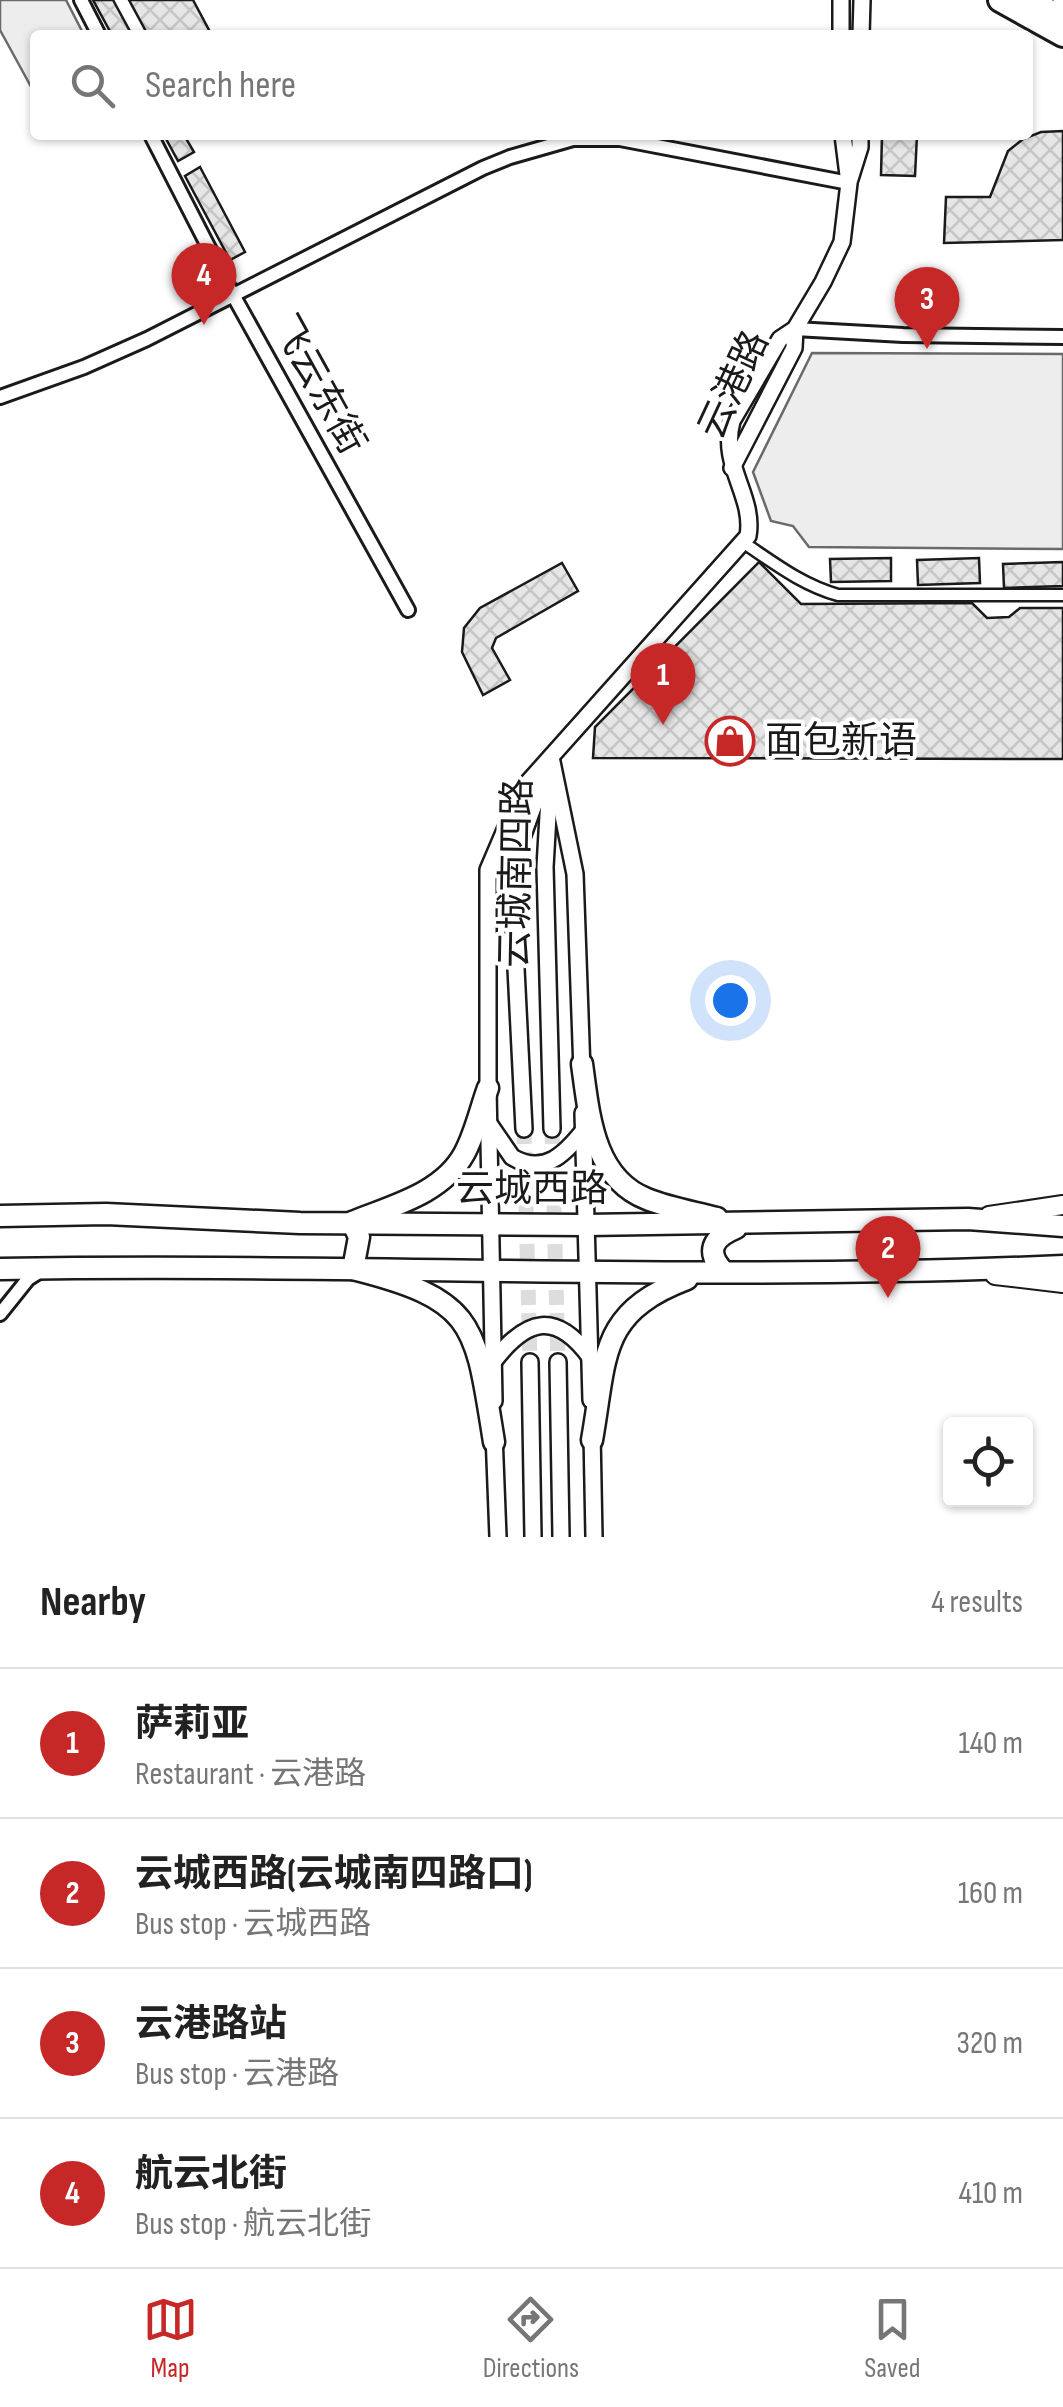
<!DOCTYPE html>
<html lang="en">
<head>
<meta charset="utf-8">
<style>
  :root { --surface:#fff; --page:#f6f6f6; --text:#222; --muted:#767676; --line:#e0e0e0; --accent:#c62828 }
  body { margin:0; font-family:"Sofia Sans Condensed","Noto Sans SC",sans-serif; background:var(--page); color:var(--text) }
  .controls { position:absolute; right:30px; bottom:30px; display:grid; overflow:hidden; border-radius:10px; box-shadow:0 2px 8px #0004 }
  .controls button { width:90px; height:90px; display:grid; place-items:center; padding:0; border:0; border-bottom:2px solid var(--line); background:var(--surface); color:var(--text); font:50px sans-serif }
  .you { position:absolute; left:730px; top:1000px; width:35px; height:35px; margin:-25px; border:8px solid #fff; border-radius:50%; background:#1a73e8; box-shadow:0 0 0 15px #1a73e833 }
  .badge { display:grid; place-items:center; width:65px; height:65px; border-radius:50%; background:var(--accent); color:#fff; font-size:32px; font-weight:700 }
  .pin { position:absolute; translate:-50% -82px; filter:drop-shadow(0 2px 5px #0008) }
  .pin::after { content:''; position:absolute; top:52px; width:35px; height:30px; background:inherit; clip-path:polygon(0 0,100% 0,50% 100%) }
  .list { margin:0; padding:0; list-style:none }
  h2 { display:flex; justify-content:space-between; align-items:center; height:130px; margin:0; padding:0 40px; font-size:42px }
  h2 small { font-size:32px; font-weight:400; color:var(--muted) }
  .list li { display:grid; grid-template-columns:65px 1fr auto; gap:30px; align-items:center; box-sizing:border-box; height:150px; padding:0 40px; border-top:2px solid var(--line) }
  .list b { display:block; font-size:38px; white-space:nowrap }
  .list p { margin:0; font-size:32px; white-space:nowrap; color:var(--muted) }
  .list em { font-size:32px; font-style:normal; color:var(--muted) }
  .icon { flex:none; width:55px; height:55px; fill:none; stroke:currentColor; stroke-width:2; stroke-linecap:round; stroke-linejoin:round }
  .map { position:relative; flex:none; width:1063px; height:1537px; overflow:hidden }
  .search { position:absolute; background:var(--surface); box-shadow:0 2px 8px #0004; left:30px; right:30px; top:30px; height:110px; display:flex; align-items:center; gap:25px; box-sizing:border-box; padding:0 35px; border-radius:10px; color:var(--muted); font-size:38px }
  .sheet { height:730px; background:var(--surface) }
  nav { display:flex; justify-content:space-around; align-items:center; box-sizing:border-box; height:140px; border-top:2px solid var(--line); background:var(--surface); font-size:28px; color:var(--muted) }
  nav a { display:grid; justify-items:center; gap:5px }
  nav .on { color:var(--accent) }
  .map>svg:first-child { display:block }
  .parking { fill:#ededed; stroke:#6a6a6a; stroke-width:2.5 }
  .building { fill:url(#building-cross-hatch); stroke:#1a1a1a; stroke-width:2.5 }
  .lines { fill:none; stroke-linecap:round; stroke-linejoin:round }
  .tertiary-tunnel { stroke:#ddd; stroke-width:15; stroke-dasharray:15 8; stroke-linecap:butt }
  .pedestrian-casing { stroke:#1a1a1a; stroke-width:15 }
  .minor-casing { stroke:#1a1a1a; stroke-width:18 }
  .tertiary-casing { stroke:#1a1a1a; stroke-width:20 }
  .secondary-casing { stroke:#1a1a1a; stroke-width:22 }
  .primary-casing { stroke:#1a1a1a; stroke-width:25 }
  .motorway-casing { stroke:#1a1a1a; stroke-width:28 }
  .pedestrian { stroke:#fff; stroke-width:10 }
  .minor { stroke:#fff; stroke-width:12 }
  .tertiary { stroke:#fff; stroke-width:15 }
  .secondary { stroke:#fff; stroke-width:18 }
  .primary { stroke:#fff; stroke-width:20 }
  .motorway { stroke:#fff; stroke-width:22 }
  .labels { text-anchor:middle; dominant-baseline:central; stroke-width:8; stroke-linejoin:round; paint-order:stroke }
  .street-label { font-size:38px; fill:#1a1a1a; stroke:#fff }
  .poi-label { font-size:38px; fill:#1a1a1a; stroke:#fff; text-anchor:start }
</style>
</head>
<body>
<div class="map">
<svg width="1063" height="1537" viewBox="0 0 1063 1537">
  <defs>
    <pattern id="building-cross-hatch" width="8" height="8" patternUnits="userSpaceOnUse" patternTransform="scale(2.5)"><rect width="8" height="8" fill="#e6e6e6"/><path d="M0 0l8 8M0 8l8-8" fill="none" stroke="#c5c5c5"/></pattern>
  </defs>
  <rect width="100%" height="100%" fill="#fff"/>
  <g class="parking">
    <path d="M0 0H66L84 35H35V94L0 30Z"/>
    <path d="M812 353 1063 354V549L809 547 793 526 771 521 753 472Z"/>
  </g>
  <g class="building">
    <path d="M93 0H113L132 35H112Z"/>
    <path d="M129 0H193L209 30 199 35H148Z"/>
    <path d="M1063 131V240L944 243 946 197H990L1008 151 1023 139 1041 132Z"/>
    <path d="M164 135H184L194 152 178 161Z"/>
    <path d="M882 135H917L915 176 881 175Z"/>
    <path d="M200 167 245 252 230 260 185 176Z"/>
    <path d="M891 558V581L831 582 830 559Z"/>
    <path d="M979 558 980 583 918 585 917 560Z"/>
    <path d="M759 562 801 604 972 603 987 618 1009 617 1020 608H1063V759L593 758 595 727Z"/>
    <path d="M1063 562V586L1004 588 1003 564Z"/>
    <path d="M562 563 578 591 496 638 492 648 510 680 483 695 462 652 464 628 480 608Z"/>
  </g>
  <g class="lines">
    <g class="tertiary-tunnel">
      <path d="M524 1129 530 1362"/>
      <path d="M552 1129 558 1362"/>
    </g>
    <g class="pedestrian-casing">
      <path id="pedestrian" d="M744 543C774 563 802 585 838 595H1063"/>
    </g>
    <g class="minor-casing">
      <g id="minor">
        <path d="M81 0 99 35"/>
        <path d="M151 135 232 293 408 610"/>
        <path d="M795 329 903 335 1063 337"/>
        <path d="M0 397 84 367 147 339 483 168 510 157 573 139H620L849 183"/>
        <path d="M0 1314 28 1279 39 1272"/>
      </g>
    </g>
    <g class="tertiary-casing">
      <g id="tertiary">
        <path d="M841 0V35"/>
        <path d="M1061 0 1063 1"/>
        <path d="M861 35 862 0"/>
        <path d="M850 179 860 147V135"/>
        <path d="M732 468 794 348 795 329"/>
        <path d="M551 757 575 874 582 1071"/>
        <path d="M550 781 545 867 552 1129"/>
        <path d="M583 1113 591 1400"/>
        <path d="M490 1125 512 1157C544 1176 565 1154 584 1130"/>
        <path d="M524 1129 511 868 548 766"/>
        <path d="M494 1361C527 1318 556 1311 590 1357"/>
        <path d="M530 1362 533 1537"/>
        <path d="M558 1362 561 1537"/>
        <path d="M494 1401 488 1088V870L523 788 748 536C755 496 720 466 732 421L780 339 795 329 823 282 842 242 849 183 843 135"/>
        <path d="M592 1433 594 1537"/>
        <path d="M494 1434 498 1537"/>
      </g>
    </g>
    <g class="secondary-casing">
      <g id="secondary">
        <path d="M1032 0 1063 16"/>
        <path d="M989 1216 1063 1205"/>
        <path d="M995 1275 1063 1283"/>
      </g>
    </g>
    <g class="primary-casing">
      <g id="primary">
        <path d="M582 1064C589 1114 593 1178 647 1199 669 1208 694 1212 717 1218"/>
        <path d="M488 1088C480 1110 475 1134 464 1154 442 1194 391 1206 352 1222L359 1237 353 1269C477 1300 475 1324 494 1442"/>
        <path d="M0 1216 106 1214 300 1223 586 1225 968 1219 1063 1226"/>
        <path d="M0 1269C354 1263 709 1282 1063 1266"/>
        <path d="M724 1272C705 1252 712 1238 736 1228"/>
        <path d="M592 1440C607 1356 598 1313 687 1279"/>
      </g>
    </g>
    <g class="motorway-casing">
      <path id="motorway" d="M1000 0 1063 35"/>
    </g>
    <use href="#pedestrian" class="pedestrian"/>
    <use href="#minor" class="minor"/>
    <use href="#tertiary" class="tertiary"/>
    <use href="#secondary" class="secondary"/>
    <use href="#primary" class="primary"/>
    <use href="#motorway" class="motorway"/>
  </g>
  <defs>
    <g id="shop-ring" transform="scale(2.5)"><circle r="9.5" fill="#fff" stroke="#c62828" stroke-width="1.5"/><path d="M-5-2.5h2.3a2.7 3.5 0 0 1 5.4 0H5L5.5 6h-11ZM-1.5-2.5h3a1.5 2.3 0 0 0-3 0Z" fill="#c62828"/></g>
  </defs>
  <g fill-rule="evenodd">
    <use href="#shop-ring" x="730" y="741"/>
  </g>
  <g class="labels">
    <g class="street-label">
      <text transform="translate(318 385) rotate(61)">飞云东街</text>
      <text transform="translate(734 385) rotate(-65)">云港路</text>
      <text transform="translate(517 873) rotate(-89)">云城南四路</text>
      <text x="532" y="1189">云城西路</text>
    </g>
    <g class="poi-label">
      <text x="765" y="741">面包新语</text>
    </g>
  </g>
</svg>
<div class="controls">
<button><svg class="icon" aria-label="locate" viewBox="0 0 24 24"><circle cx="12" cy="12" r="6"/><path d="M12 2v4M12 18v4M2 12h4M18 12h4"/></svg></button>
</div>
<div class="you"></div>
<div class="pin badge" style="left:663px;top:725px">1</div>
<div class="pin badge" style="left:888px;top:1298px">2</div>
<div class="pin badge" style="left:927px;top:349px">3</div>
<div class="pin badge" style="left:204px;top:325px">4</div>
<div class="search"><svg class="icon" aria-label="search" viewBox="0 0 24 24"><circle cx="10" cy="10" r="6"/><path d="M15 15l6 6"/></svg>Search here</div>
</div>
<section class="sheet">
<h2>Nearby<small>4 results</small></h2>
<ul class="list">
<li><span class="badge">1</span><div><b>萨莉亚</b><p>Restaurant · 云港路</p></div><em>140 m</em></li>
<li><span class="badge">2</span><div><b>云城西路(云城南四路口)</b><p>Bus stop · 云城西路</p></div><em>160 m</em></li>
<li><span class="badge">3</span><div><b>云港路站</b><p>Bus stop · 云港路</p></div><em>320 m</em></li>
<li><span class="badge">4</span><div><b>航云北街</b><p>Bus stop · 航云北街</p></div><em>410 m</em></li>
</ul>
</section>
<nav>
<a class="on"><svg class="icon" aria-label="map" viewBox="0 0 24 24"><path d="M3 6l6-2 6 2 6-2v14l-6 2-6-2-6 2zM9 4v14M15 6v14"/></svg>Map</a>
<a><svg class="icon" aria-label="directions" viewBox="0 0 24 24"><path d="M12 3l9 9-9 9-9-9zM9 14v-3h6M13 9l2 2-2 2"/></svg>Directions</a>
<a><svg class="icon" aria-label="saved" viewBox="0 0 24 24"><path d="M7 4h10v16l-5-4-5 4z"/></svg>Saved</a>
</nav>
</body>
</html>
